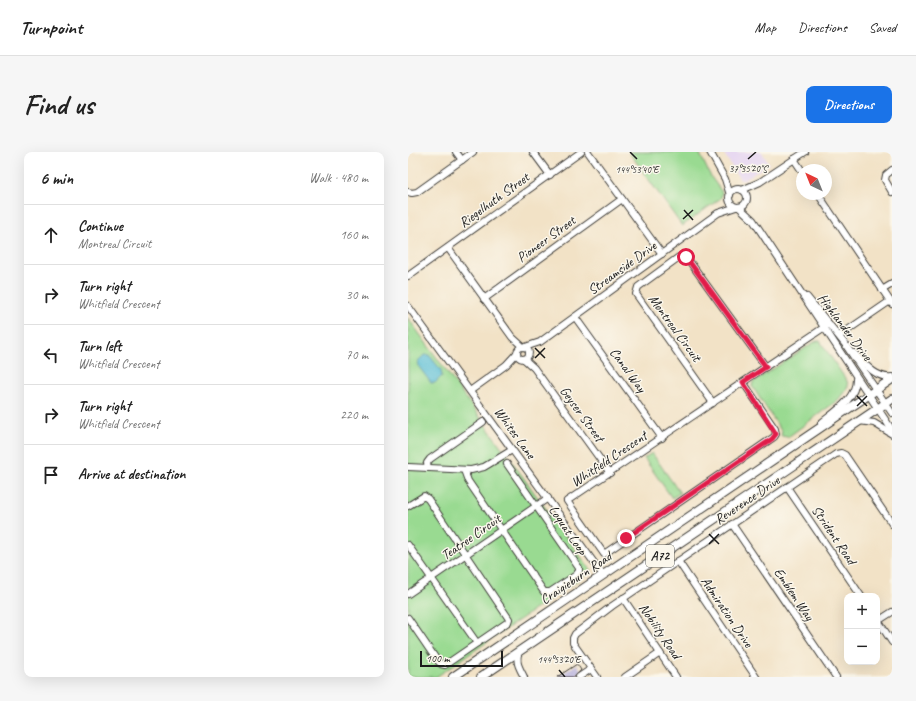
<!DOCTYPE html>
<html lang="en">
<head>
<meta charset="utf-8">
<style>
  :root { --surface:#fff; --page:#f6f6f6; --text:#222; --muted:#767676; --line:#e0e0e0; --accent:#1a73e8 }
  body { margin:0; font-family:Caveat,sans-serif; background:var(--page); color:var(--text) }
  .controls { position:absolute; right:12px; bottom:12px; display:grid; overflow:hidden; border-radius:8px; box-shadow:0 4px 16px #0002 }
  .controls button { width:36px; height:36px; display:grid; place-items:center; padding:0; border:0; border-bottom:1px solid var(--line); background:var(--surface); color:var(--text); font:20px sans-serif }
  .compass { position:absolute; left:388px; top:12px; width:36px; height:36px; border-radius:50%; background:var(--surface); box-shadow:0 4px 16px #0002; rotate:317deg }
  .scale { position:absolute; left:12px; bottom:10px; width:83px; box-sizing:border-box; padding-left:4px; border:2px solid #1c1c1c; border-top:0; font-size:11px; line-height:14px; white-space:nowrap; color:#1c1c1c; -webkit-text-stroke:3px #fbf7ec; paint-order:stroke }
  .stop { position:absolute; width:12px; height:12px; margin:-9px; border:3px solid #e11d48; border-radius:50%; background:#fff }
  .stop.end { background:#e11d48; border-color:#fff; box-shadow:0 1px 4px #0008 }
  .list { margin:0; padding:0; list-style:none }
  h2 { display:flex; justify-content:space-between; align-items:center; height:52px; margin:0; padding:0 16px; font-size:17px }
  h2 small { font-size:13px; font-weight:400; color:var(--muted) }
  .list li { display:grid; grid-template-columns:26px 1fr auto; gap:12px; align-items:center; box-sizing:border-box; height:60px; padding:0 16px; border-top:1px solid var(--line) }
  .list b { display:block; font-size:15px; white-space:nowrap }
  .list p { margin:0; font-size:13px; white-space:nowrap; color:var(--muted) }
  .list em { font-size:13px; font-style:normal; color:var(--muted) }
  .icon { flex:none; width:22px; height:22px; fill:none; stroke:currentColor; stroke-width:2; stroke-linecap:round; stroke-linejoin:round }
  .map { position:relative; flex:none; width:484px; height:525px; overflow:hidden; border-radius:8px }
  header { display:flex; align-items:center; gap:24px; box-sizing:border-box; height:56px; padding:0 20px; background:var(--surface); border-bottom:1px solid var(--line) }
  header strong { font-size:19px }
  nav { display:flex; gap:22px; margin-inline-start:auto; font-size:14px }
  .intro { display:flex; align-items:center; justify-content:space-between; box-sizing:border-box; height:96px; padding:0 24px }
  h1 { margin:0; font-size:28px }
  .button { padding:10px 18px; border-radius:8px; background:var(--accent); color:#fff; font-size:14px; font-weight:700 }
  main { display:flex; gap:24px; padding:0 24px }
  aside { flex:1; background:var(--surface); border-radius:8px; box-shadow:0 4px 16px #0002 }
  .map>svg:first-child { display:block }
  .built { fill:#e4d3f2 }
  .green { fill:#99da91; stroke:#5a7b56 }
  .water { fill:#57bdd5; stroke:#3a6c78 }
  .building { fill:#aca5d9 }
  .lines { fill:none; stroke-linecap:round; stroke-linejoin:round }
  .minor-casing { stroke:#3c3a36; stroke-width:8 }
  .major-casing { stroke:#3c3a36; stroke-width:10 }
  .minor { stroke:#fff; stroke-width:6 }
  .major { stroke:#fff; stroke-width:8 }
  .route { stroke:#e11d48; stroke-width:5 }
  .ticks { fill:none; stroke:#1c1c1c; stroke-width:1.5 }
  .labels { text-anchor:middle; dominant-baseline:central; stroke-width:3; stroke-linejoin:round; paint-order:stroke }
  .shield { fill:#fbf7ec; stroke:#5f5e5a; stroke-width:1 }
  .shield-label { font-size:13px; font-weight:bold; fill:#1c1c1c }
  .street-label { font-size:14px; fill:#1c1c1c; stroke:#fbf7ec }
  .ticks-label { font-size:10px; text-anchor:middle; fill:#1c1c1c; stroke:#fbf7ec; stroke-width:3; stroke-linejoin:round; paint-order:stroke }
</style>
</head>
<body>
<header>
<strong>Turnpoint</strong>
<nav><a>Map</a><a>Directions</a><a>Saved</a></nav>
</header>
<div class="intro"><h1>Find us</h1><a class="button">Directions</a></div>
<main>
<aside>
<h2>6 min<small>Walk · 480 m</small></h2>
<ul class="list">
<li><svg class="icon" aria-label="ahead" viewBox="0 0 24 24"><path d="M12 20V5M6 11l6-6 6 6"/></svg><div><b>Continue</b><p>Montreal Circuit</p></div><em>160 m</em></li>
<li><svg class="icon" aria-label="right" viewBox="0 0 24 24"><path d="M7 20v-9h11M14 6l5 5-5 5"/></svg><div><b>Turn right</b><p>Whitfield Crescent</p></div><em>30 m</em></li>
<li><svg class="icon" aria-label="left" viewBox="0 0 24 24"><path d="M17 20v-9H6M10 6l-5 5 5 5"/></svg><div><b>Turn left</b><p>Whitfield Crescent</p></div><em>70 m</em></li>
<li><svg class="icon" aria-label="right" viewBox="0 0 24 24"><path d="M7 20v-9h11M14 6l5 5-5 5"/></svg><div><b>Turn right</b><p>Whitfield Crescent</p></div><em>220 m</em></li>
<li><svg class="icon" aria-label="arrive" viewBox="0 0 24 24"><path d="M6 21V4h12l-3 4 3 4H6"/></svg><div><b>Arrive at destination</b></div></li>
</ul>
</aside>
<div class="map">
<svg width="484" height="525" viewBox="0 0 484 525">
  <rect width="100%" height="100%" fill="#fbf7ec"/>
  <filter id="ink" filterUnits="userSpaceOnUse"><feTurbulence type="fractalNoise" baseFrequency=".025" numOctaves="2"/><feDisplacementMap in="SourceGraphic" scale="8" xChannelSelector="R" yChannelSelector="G"/><feConvolveMatrix kernelMatrix="1 2 1 2 8 2 1 2 1" color-interpolation-filters="sRGB"/></filter>
  <filter id="wash" filterUnits="userSpaceOnUse"><feTurbulence type="fractalNoise" baseFrequency=".012" numOctaves="4" result="noise"/><feDisplacementMap in="SourceGraphic" scale="16" xChannelSelector="R" yChannelSelector="G"/><feGaussianBlur stdDeviation="0.9" result="paint"/><feColorMatrix in="noise" values="0 0 0 0 0 0 0 0 0 0 0 0 0 0 0 0 0 1.4 0 .05"/><feComposite in="paint" operator="in"/></filter>
  <g filter="url(#wash)">
    <rect width="100%" height="100%" fill="#f2e2c6"/>
    <path class="built" d="M315 0H354L361 12 336 28H332Z"/>
    <g class="green">
      <path d="M221 0H291L303 25 314 40 313 46 274 74Z"/>
      <path d="M0 166 183 419 28 525H0Z"/>
      <path d="M408 189H412L439 229 440 235 430 248 380 285 373 284 374 280 344 234 345 230Z"/>
      <path d="M244 301 272 341 264 346 236 306Z"/>
    </g>
    <path class="water" d="M16 203H21L33 218 34 224 27 231H23L11 215 10 209Z"/>
    <g id="blocks">
      <path class="building" d="M169 512 173 518 167 525H149Z"/>
    </g>
  </g>
  <g filter="url(#ink)">
    <use href="#blocks" fill-opacity="0" stroke="#3c3a36" stroke-width="1"/>
    <g class="lines">
      <g class="minor-casing">
        <g id="minor">
          <path d="M48 0 54 8"/>
          <path d="M125 0 142 23"/>
          <path d="M180 0 254 102"/>
          <path d="M302 0 317 27 322 43"/>
          <path d="M386 7 394 19"/>
          <path d="M484 18 478 23 477 28 484 40"/>
          <circle cx="330" cy="46" r="9"/>
          <path d="M334 38 352 30 397 0"/>
          <path d="M0 40 4 41 9 40 65 0"/>
          <path d="M410 42 484 152"/>
          <path d="M331 55 345 68 484 278"/>
          <path d="M40 96 104 185 115 195"/>
          <path d="M0 124 173 0"/>
          <path d="M474 138 484 132"/>
          <path d="M399 145 437 192 484 261"/>
          <path d="M76 147 214 47"/>
          <path d="M0 154 195 423"/>
          <path d="M167 165 254 286"/>
          <path d="M431 184 482 149"/>
          <path d="M117 195 132 190 310 61 328 55"/>
          <circle cx="115" cy="201" r="6"/>
          <path d="M446 201C456 211 468 227 484 225"/>
          <path d="M116 207 126 216 202 321"/>
          <path d="M335 230 367 277 368 282 366 285 196 402 159 349 421 172"/>
          <path d="M62 239 98 213 109 201"/>
          <path d="M305 251 228 142 230 135 271 105H278L282 110 358 215"/>
          <path d="M451 269 466 271 484 282"/>
          <path d="M413 271C428 259 448 247 448 227"/>
          <path d="M0 315 63 318 76 315 104 298"/>
          <path d="M20 316 19 311 22 307 75 270"/>
          <path d="M56 318 60 329 136 440H142L168 423 171 419V416L99 312"/>
          <path d="M379 335 453 444"/>
          <path d="M0 354 16 344 20 347 101 467 100 470 37 513 33 512 28 507 0 466"/>
          <path d="M324 372 428 525"/>
          <path d="M0 393 69 491"/>
          <path d="M270 409 348 525"/>
          <path d="M0 442 140 346"/>
          <path d="M215 446 268 525"/>
          <path d="M469 467 484 490"/>
          <path d="M470 469 484 460"/>
          <path d="M111 499C107 510 111 515 116 525"/>
          <path d="M171 525 183 517"/>
          <path d="M189 525 165 491V486L167 482 204 454 428 302 433 301 437 303 484 372"/>
          <path d="M217 525 252 501"/>
        </g>
      </g>
      <g class="major-casing">
        <g id="major">
          <path d="M45 525 484 227"/>
          <path d="M73 525 484 247"/>
        </g>
      </g>
      <use href="#minor" class="minor"/>
      <use href="#major" class="major"/>
    </g>
  </g>
  <g class="lines" filter="url(#ink)">
    <path class="route" d="M218 386 364 287 368 282 335 230 358 215 278 105"/>
  </g>
  <path class="ticks" d="M222 0 229 7M340 7 348 0M276 58 285 68M275 67 285 58M127 196 137 206M127 206 137 196M449 244 459 254M449 254 459 244M301 382 311 392M301 392 311 382M151 518 157 525"/>
  <g class="labels">
    <rect class="shield" x="238" y="393" width="28" height="22" rx="3"/>
    <g class="shield-label">
      <text x="252" y="404">A72</text>
    </g>
    <g class="street-label">
      <text transform="translate(86 48) rotate(-36)">Riegelhuth Street</text>
      <text transform="translate(138 87) rotate(-36)">Pioneer Street</text>
      <text transform="translate(214 116) rotate(-36)">Streamside Drive</text>
      <text transform="translate(437 175) rotate(53)">Highlander Drive</text>
      <text transform="translate(267 176) rotate(54)">Montreal Circuit</text>
      <text transform="translate(220 218) rotate(54)">Canal Way</text>
      <text transform="translate(174 262) rotate(54)">Geyser Street</text>
      <text transform="translate(107 281) rotate(54)">Whites Lane</text>
      <text transform="translate(201 307) rotate(-34)">Whitfield Crescent</text>
      <text transform="translate(339 348) rotate(-34)">Reverence Drive</text>
      <text transform="translate(160 378) rotate(56)">Loquat Loop</text>
      <text transform="translate(426 383) rotate(56)">Strident Road</text>
      <text transform="translate(63 385) rotate(-35)">Teatree Circuit</text>
      <text transform="translate(168 426) rotate(-34)">Craigieburn Road</text>
      <text transform="translate(386 442) rotate(56)">Emblem Way</text>
      <text transform="translate(319 460) rotate(56)">Admiration Drive</text>
      <text transform="translate(252 479) rotate(56)">Nobility Road</text>
    </g>
  </g>
  <g class="ticks-label">
    <text x="340" y="20">37°35'20"S</text>
    <text x="229" y="21">144°53'40"E</text>
    <text x="151" y="511">144°53'20"E</text>
  </g>
</svg>
<div class="controls">
<button>+</button>
<button>−</button>
</div>
<svg class="compass" viewBox="-18 -18 36 36"><path d="M0-13l5 13h-10z" fill="#e53935"/><path d="M0 13l5-13h-10z" fill="#767676"/></svg>
<div class="scale">100 m</div>
<div class="stop" style="left:278px;top:105px"></div>
<div class="stop end" style="left:218px;top:386px"></div>
</div>
</main>
</body>
</html>
